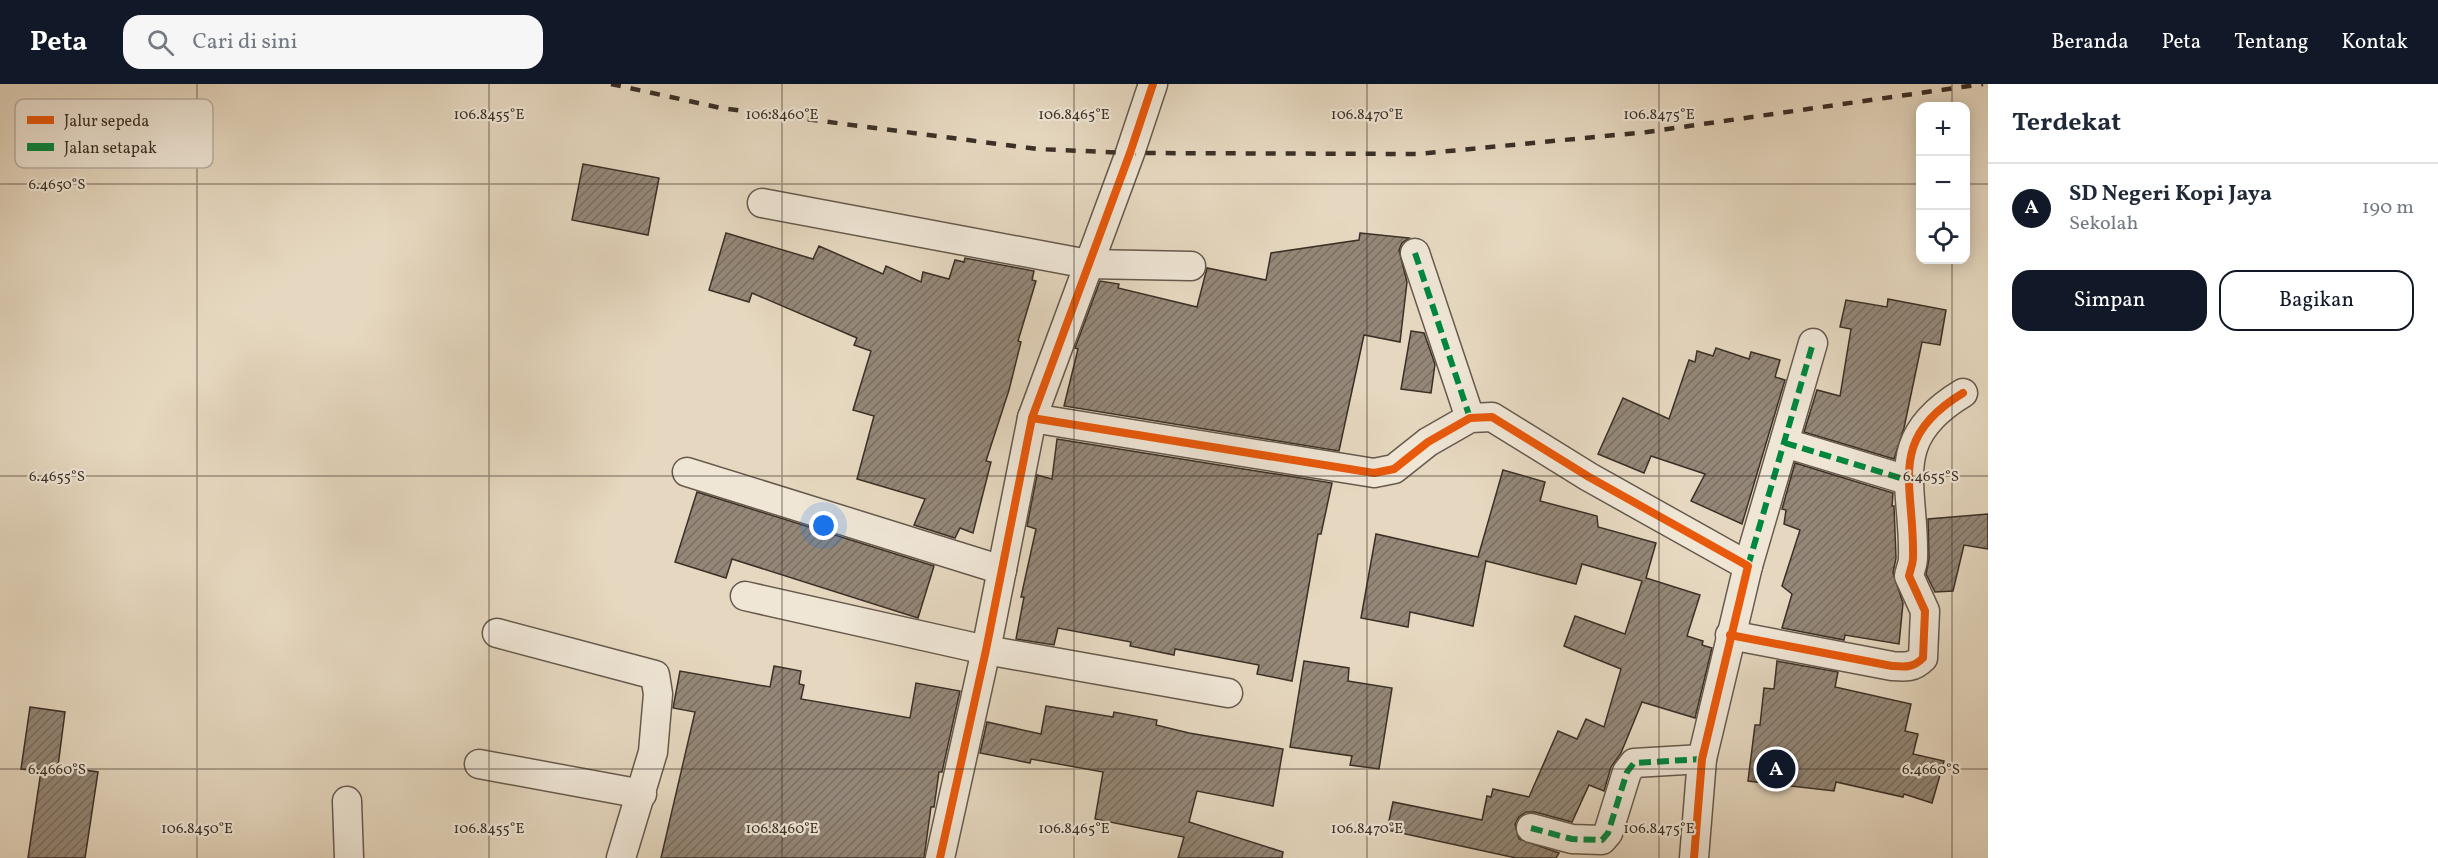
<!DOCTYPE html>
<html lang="id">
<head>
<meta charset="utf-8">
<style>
  :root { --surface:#fff; --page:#f6f6f7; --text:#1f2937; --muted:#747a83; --line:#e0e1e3; --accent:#111827 }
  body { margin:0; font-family:Vollkorn,serif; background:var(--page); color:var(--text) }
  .controls { position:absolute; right:18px; top:18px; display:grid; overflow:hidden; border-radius:12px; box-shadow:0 3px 15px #0003 }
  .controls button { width:54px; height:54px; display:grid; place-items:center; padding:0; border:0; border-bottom:2px solid var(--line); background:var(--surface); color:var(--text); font:30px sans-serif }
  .you { position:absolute; left:824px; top:442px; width:21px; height:21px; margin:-15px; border:4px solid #fff; border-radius:50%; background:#1a73e8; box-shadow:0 0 0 9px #1a73e833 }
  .badge { display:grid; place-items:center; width:39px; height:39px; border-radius:50%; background:var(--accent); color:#fff; font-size:20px; font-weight:700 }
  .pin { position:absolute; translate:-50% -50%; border:3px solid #fff; box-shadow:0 2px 6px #0006 }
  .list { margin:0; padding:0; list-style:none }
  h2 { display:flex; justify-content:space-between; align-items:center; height:78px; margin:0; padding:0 24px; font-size:26px }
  h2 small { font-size:20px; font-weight:400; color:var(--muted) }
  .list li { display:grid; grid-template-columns:39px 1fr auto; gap:18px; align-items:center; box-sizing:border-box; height:90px; padding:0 24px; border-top:2px solid var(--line) }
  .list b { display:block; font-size:22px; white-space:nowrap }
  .list p { margin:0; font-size:20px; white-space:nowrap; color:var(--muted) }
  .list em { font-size:20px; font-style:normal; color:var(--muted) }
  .actions { display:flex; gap:12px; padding:18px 24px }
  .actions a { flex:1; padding:14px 0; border:2px solid var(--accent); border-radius:18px; text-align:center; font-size:21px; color:var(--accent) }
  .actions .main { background:var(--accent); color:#fff }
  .icon { flex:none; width:33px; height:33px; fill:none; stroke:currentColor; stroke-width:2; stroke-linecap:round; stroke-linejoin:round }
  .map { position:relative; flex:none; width:1988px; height:774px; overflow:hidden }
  header { display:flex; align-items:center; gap:36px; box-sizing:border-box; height:84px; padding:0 30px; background:var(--accent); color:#fff }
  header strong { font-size:28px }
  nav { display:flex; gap:33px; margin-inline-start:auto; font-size:21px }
  .search { width:420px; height:54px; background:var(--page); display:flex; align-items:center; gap:15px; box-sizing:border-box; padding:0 21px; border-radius:18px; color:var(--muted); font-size:22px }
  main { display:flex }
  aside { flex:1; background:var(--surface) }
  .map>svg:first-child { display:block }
  .building { fill:url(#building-hatch); stroke:#3b3027; stroke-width:1.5 }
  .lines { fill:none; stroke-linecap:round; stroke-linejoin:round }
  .street-casing { stroke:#665a4d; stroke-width:31 }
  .street { stroke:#efe6d6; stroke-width:28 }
  .rail { stroke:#3b3027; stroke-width:4.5; stroke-dasharray:10 10; stroke-linecap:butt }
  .quiet { stroke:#00873e; stroke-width:6; stroke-dasharray:12 6; stroke-linecap:butt }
  .cycleway-casing { stroke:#efe6d6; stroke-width:11 }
  .cycleway { stroke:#e8590c; stroke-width:8 }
  .ticks { fill:none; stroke:#3b3027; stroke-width:1.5; stroke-opacity:0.45 }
  .key { fill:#efe6d6; stroke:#b9afa2; stroke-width:1.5 }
  .key-label { font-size:16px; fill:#3b3027 }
  .ticks-label { font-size:15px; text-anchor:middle; fill:#3b3027; stroke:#efe6d6; stroke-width:4.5; stroke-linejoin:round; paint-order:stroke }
</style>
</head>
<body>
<header>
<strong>Peta</strong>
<div class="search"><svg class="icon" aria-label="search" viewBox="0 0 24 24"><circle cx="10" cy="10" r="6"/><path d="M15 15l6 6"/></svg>Cari di sini</div>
<nav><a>Beranda</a><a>Peta</a><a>Tentang</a><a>Kontak</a></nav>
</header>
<main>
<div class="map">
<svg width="1988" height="774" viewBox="0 0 1988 774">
  <defs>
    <pattern id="building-hatch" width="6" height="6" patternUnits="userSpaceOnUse" patternTransform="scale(1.5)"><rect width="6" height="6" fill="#948777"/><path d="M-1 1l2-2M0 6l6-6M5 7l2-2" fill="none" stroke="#7a6f62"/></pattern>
  </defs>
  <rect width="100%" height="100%" fill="#e6d8c0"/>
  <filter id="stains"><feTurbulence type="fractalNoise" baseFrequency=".00333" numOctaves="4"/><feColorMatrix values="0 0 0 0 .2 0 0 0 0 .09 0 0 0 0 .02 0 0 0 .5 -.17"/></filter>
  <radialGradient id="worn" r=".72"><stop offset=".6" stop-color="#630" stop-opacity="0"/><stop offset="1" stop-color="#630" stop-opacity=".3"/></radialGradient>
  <g class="building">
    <path d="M583 80 659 94 648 151 572 136Z"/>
    <path d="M726 149 813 175 819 162 883 190 886 182 921 198 923 188 949 195 955 176 964 178 965 174 1034 187 1032 196 1036 197 1018 257 1021 258 1009 306 986 377 991 378 973 449 960 444 955 454 914 441 925 415 857 395 874 332 853 326 871 267 854 261 857 254 752 209 749 218 709 206Z"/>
    <path d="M1360 149 1409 154 1402 159 1399 166 1407 198 1400 258 1364 251 1339 367 1064 322 1078 265 1075 264 1100 197 1119 200 1118 204 1197 223 1207 184 1266 196 1271 169 1359 156Z"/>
    <path d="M1888 215 1946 226 1940 261 1922 258 1904 344 1894 375 1804 348 1817 306 1840 312 1851 245 1840 243 1846 216 1887 223Z"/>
    <path d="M1411 247 1424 249 1435 280 1431 309 1401 305Z"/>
    <path d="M1716 264 1749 275 1751 268 1780 276 1775 293 1785 296 1742 440 1691 417 1705 390 1651 372 1644 389 1598 370 1623 314 1669 335 1689 276 1695 278 1697 267 1713 272Z"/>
    <path d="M1057 355 1332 399 1321 450H1318L1292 597 1257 590 1259 581 1175 565 1174 571 1130 562 1131 558 1058 544 1054 561 1016 555 1024 513H1021L1036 445 1027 442 1037 391 1052 395Z"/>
    <path d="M1795 379 1893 409 1892 422H1894L1896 474 1893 489 1903 519 1899 560 1845 551 1844 556 1782 544 1792 510 1782 502 1800 446 1784 440 1786 426 1782 425Z"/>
    <path d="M1503 386 1545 398 1540 417 1597 432 1598 443 1656 459 1646 494 1700 511 1687 552 1703 557 1702 561 1712 564 1695 634 1642 618 1621 669 1611 683 1604 707 1589 701 1572 738 1535 728H1526L1519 733 1515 740 1519 755 1559 769 1556 774H1516L1387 746 1393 718 1482 736 1487 712 1491 713 1493 705 1529 713 1558 647 1577 655 1586 635 1604 643 1621 585 1564 562 1575 532 1625 550 1642 497 1582 480 1576 500 1486 477 1473 542 1410 528 1408 543 1361 534 1376 450 1478 473Z"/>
    <path d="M697 408 934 482 918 534 732 475 726 494 675 478Z"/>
    <path d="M1988 430V465L1964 461 1953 507 1935 508 1926 490 1929 475 1928 435Z"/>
    <path d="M1304 577 1349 584 1348 597 1392 604 1379 685 1350 681 1352 672 1290 663Z"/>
    <path d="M1777 577 1838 588 1835 603 1911 620 1905 647 1918 650 1913 670 1944 677 1932 719 1904 710 1903 713 1836 698 1834 707 1748 697 1755 641H1760L1764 604 1774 605Z"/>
    <path d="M774 582 801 587 799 600 804 601 801 615 910 634 916 599 960 607 942 688H939L934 723H931L924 774H661L695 628 673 624 680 587 770 603Z"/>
    <path d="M1046 622 1113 633 1114 628 1157 636 1156 641 1189 649 1283 665 1273 722 1197 707 1189 738 1283 768 1282 774H1178L1184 753 1095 735 1103 688 1031 675 1030 679 980 669 987 638 1041 650Z"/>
    <path d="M30 623 65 628 58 682 98 688 85 774H28L41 687 21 685Z"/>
  </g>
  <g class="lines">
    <g class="street-casing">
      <g id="street">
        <path d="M762 119 1088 180 1191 182"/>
        <path d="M1415 169 1470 334"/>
        <path d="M1032 334 1374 389 1394 385 1428 358 1470 334 1492 333 1589 393 1748 482 1702 675 1694 774"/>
        <path d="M1785 359 1907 396"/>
        <path d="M687 388 1002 486"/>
        <path d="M1748 482 1813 259"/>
        <path d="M745 512 986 566 1228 609"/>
        <path d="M497 549 655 591 658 610 653 668 621 774"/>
        <path d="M1730 551 1892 582C1905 583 1913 584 1923 574L1925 527 1909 492C1910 486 1913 480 1913 474 1915 401 1885 356 1963 309"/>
        <path d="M479 680 642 710"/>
        <path d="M347 717 349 774"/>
        <path d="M1531 744 1572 755 1602 756 1608 749 1627 688 1634 679 1702 675"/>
        <path d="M940 774 986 566 1032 334 1130 69 1153 0"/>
      </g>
    </g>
    <use href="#street" class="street"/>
    <path class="rail" d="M611 0 721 24 1037 65 1130 69 1418 70 1647 48 1983 0"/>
    <g class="quiet">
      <path d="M1415 169 1470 334"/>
      <path d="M1785 359 1907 396"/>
      <path d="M1748 482 1813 259"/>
      <path d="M1531 744 1572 755 1602 756 1608 749 1627 688 1634 679 1702 675"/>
    </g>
    <g class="cycleway-casing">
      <g id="cycleway">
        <path d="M1032 334 1374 389 1394 385 1428 358 1470 334 1492 333 1589 393 1748 482 1702 675 1694 774"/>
        <path d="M1730 551 1892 582C1905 583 1913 584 1923 574L1925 527 1909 492C1910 486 1913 480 1913 474 1915 401 1885 356 1963 309"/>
        <path d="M940 774 986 566 1032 334 1130 69 1153 0"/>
      </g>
    </g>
    <use href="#cycleway" class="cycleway"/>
  </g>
  <path class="ticks" d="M197 0V774M489 0V774M782 0V774M1074 0V774M1367 0V774M1659 0V774M1952 0V22M0 100H1920M1966 100H1988M1952 176V774M0 392H1988M0 685H1988"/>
  <rect x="15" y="15" width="198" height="69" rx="9" class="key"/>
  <rect x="27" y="32" width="27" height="8" fill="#e8590c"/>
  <rect x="27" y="59" width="27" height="8" fill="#00873e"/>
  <g class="key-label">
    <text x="64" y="42">Jalur sepeda</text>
    <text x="64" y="69">Jalan setapak</text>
  </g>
  <g class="ticks-label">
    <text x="489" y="35">106.8455°E</text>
    <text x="782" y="35">106.8460°E</text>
    <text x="1074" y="35">106.8465°E</text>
    <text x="1367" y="35">106.8470°E</text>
    <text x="1659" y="35">106.8475°E</text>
    <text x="57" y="105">6.4650°S</text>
    <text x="57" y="397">6.4655°S</text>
    <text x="1931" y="397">6.4655°S</text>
    <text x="57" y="690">6.4660°S</text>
    <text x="1931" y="690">6.4660°S</text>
    <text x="197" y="749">106.8450°E</text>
    <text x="489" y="749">106.8455°E</text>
    <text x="782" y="749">106.8460°E</text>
    <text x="1074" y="749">106.8465°E</text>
    <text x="1367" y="749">106.8470°E</text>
    <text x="1659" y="749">106.8475°E</text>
  </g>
  <rect width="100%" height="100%" filter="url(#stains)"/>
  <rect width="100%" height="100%" fill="url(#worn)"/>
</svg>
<div class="controls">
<button>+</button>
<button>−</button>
<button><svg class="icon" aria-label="locate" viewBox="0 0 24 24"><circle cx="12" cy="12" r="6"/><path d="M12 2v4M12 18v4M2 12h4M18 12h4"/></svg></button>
</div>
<div class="you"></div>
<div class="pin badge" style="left:1776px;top:685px">A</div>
</div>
<aside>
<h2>Terdekat<small></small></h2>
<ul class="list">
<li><span class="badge">A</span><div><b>SD Negeri Kopi Jaya</b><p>Sekolah</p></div><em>190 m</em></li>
</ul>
<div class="actions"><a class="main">Simpan</a><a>Bagikan</a></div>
</aside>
</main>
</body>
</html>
